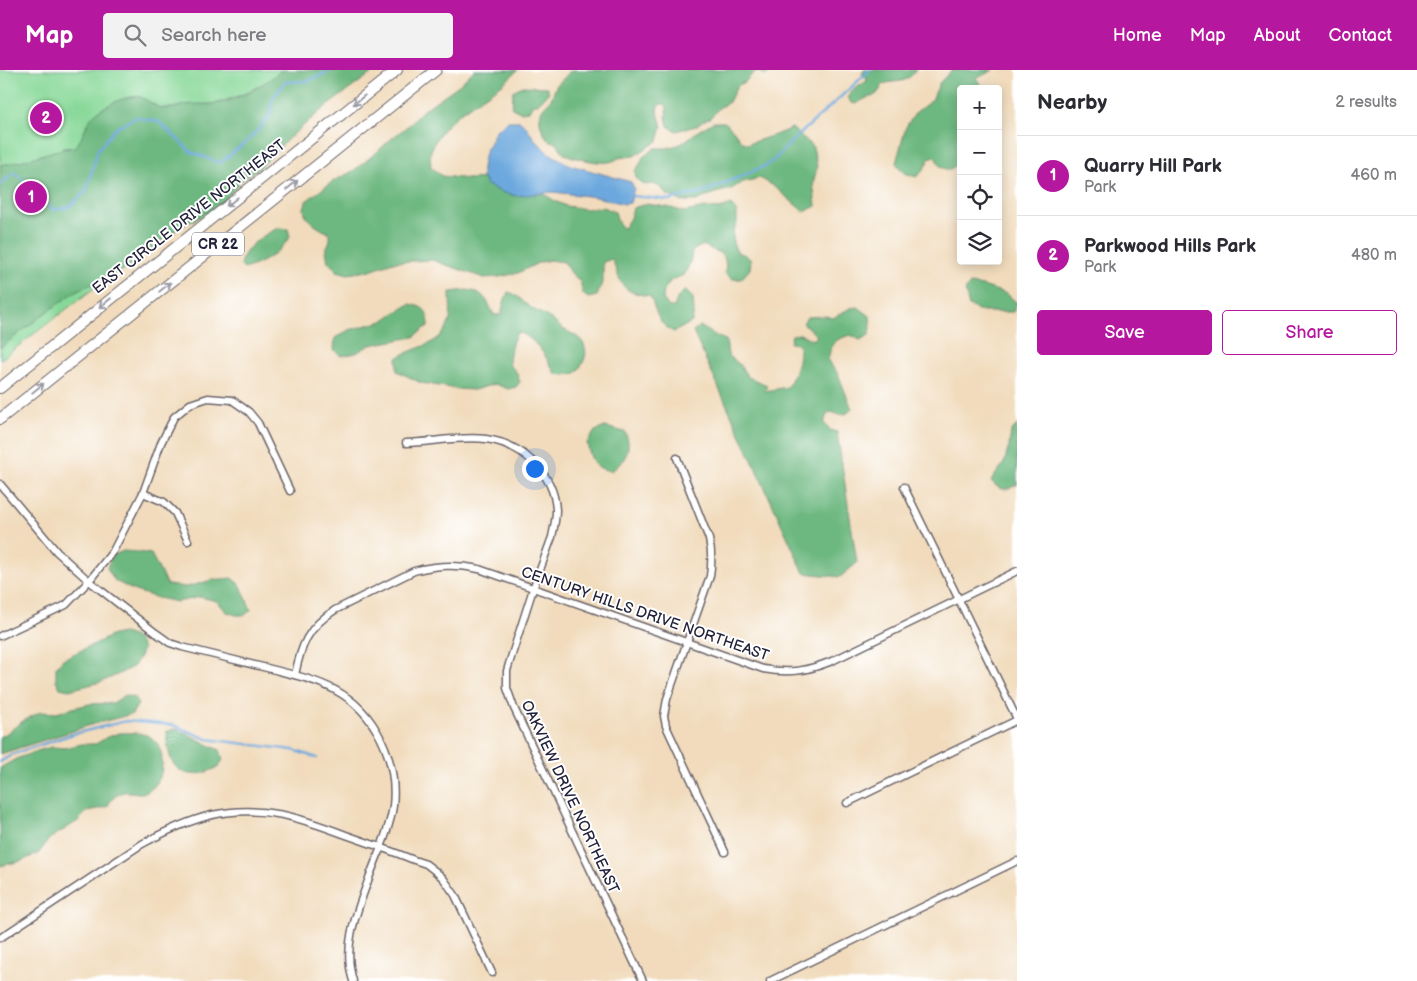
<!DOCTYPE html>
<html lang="en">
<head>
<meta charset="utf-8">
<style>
  :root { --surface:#fff; --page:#f2f2f3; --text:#2b2b33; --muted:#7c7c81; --line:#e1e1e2; --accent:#b5179e }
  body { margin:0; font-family:"Balsamiq Sans",sans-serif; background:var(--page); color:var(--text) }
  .controls { position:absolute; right:15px; top:15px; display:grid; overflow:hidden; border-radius:5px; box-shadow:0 2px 12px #0003 }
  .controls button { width:45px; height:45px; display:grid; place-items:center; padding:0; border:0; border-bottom:1px solid var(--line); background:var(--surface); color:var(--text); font:25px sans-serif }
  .you { position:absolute; left:534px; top:398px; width:18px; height:18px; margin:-12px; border:4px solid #fff; border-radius:50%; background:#1a73e8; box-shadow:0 0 0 8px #1a73e833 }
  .badge { display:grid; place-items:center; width:32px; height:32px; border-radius:50%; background:var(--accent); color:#fff; font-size:16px; font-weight:700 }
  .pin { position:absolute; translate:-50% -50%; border:2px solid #fff; box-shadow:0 1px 5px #0006 }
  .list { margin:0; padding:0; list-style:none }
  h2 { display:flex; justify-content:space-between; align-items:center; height:65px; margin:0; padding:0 20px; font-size:21px }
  h2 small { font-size:16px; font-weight:400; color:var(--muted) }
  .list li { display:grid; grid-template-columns:32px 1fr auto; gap:15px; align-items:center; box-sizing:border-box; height:80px; padding:0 20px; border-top:1px solid var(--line) }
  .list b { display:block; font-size:19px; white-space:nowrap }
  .list p { margin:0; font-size:16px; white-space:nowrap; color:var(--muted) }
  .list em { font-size:16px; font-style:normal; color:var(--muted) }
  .actions { display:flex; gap:10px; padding:15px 20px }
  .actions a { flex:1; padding:11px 0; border:1px solid var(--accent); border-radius:5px; text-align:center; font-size:18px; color:var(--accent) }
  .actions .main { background:var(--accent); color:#fff }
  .icon { flex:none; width:28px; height:28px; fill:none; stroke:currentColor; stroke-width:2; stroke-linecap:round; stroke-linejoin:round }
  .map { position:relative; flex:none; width:1017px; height:911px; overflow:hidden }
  header { display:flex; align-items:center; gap:30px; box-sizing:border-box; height:70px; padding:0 25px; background:var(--accent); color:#fff }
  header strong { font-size:24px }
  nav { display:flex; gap:28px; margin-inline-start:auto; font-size:18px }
  .search { width:350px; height:45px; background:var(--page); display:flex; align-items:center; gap:12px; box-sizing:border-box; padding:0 18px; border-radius:5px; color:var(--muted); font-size:19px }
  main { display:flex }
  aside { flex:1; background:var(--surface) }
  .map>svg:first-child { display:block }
  .green { fill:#87d898; stroke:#547d6a }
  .forest { fill:#6db880; stroke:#486d5e }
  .water { fill:#6ca8dd; stroke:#47658c }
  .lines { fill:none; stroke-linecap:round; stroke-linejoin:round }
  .stream { stroke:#6ca8dd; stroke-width:2.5 }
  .minor-casing { stroke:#6a6368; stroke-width:9 }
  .primary-casing { stroke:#6a6368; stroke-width:12 }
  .minor { stroke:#fff; stroke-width:6 }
  .primary { stroke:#fff; stroke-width:10 }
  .oneway { stroke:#9c9ca7 }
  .labels { text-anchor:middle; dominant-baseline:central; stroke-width:4; stroke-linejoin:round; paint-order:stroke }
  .shield { fill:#fff; stroke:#646476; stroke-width:1 }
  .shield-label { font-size:14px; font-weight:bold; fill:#22223b }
  .street-label { font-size:15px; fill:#22223b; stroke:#fff }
</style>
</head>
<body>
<header>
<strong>Map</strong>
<div class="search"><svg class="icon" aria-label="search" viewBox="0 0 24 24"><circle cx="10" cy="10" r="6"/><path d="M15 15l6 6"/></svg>Search here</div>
<nav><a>Home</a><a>Map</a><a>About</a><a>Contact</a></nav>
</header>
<main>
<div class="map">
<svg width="1017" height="911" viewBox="0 0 1017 911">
  <rect width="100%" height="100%" fill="#fff"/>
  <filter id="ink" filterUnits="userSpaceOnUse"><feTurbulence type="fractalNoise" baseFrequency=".02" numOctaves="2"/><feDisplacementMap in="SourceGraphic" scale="10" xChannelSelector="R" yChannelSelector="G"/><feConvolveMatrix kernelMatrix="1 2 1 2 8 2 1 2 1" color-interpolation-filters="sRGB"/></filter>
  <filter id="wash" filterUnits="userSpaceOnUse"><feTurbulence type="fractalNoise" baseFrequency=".0096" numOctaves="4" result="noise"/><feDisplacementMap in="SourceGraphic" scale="20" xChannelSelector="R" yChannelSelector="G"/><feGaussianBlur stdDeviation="1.12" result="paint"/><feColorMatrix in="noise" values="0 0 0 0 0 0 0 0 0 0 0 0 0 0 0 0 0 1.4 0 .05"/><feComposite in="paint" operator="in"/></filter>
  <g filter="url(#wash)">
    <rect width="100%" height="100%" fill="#f1dbbc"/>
    <path class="green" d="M0 0H282L270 10 244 24 215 34 186 35 172 38H160L140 27 87 54 81 70 75 77 62 78 123 196 0 290Z"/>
    <g class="forest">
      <path d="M282 0H376L324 38 289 68 262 96 241 111 225 130 204 145 182 156 149 180 133 195 114 205 78 220 44 244 0 278V95C26 92 49 80 75 77 85 67 85 51 97 42 107 35 128 24 140 27 147 29 153 36 160 38 169 41 178 36 186 35 195 33 205 35 213 34 237 31 264 15 282 0Z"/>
      <path d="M474 0H518C511 6 505 13 497 18 473 34 437 53 430 85 430 89 431 93 431 97L442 106 469 109 492 108 538 120 555 131 566 136 586 139 603 137 615 142 618 152 623 159 630 148 633 138 646 134 667 137 685 142 705 138 720 139 731 135 737 142V153L733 162V173L737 182 745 185 751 190 750 199 741 209H732L725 203C728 181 719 184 703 175L692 181 690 193 684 205 671 210 664 220 663 229 669 237H674L678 227 685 220 693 228 694 241 692 252 674 262C657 254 657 242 650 226 620 222 622 215 612 189L603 192V211L597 226 588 228 583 224 580 211 572 204 564 192 549 190 538 193 518 203 499 207 484 208 432 190 393 192 367 201 348 204 337 201 328 192 326 180 330 170 329 163C320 159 305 151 304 139 304 136 306 134 306 131L332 112 353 101 376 83 391 69 409 55 422 41 459 15Z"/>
      <path d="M571 0H776L765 5 759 2 754 3 745 12 740 14 736 18 729 32 720 37 710 48 703 51 696 56 676 61 668 56 666 47 667 37 664 34H661L658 36 657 40 662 56 658 71 634 86 618 88C609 98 576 88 564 84 559 76 558 72 549 71 542 62 536 50 543 38 545 35 549 33 551 29 554 24 554 19 557 15 562 9 567 6 571 0Z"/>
      <path d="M864 0H916C904 16 899 9 883 14 875 32 870 23 857 34L851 33 848 27 853 20 867 11 866 6 862 4Z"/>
      <path d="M952 0H993L976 9 985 19H961V91L949 100 941 97 935 87 929 89 923 101 916 107 904 103 896 93 906 57 915 43 932 30 940 12Z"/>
      <path d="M522 16 547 17 549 22 540 32 532 35 529 41 520 42 512 38 513 21Z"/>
      <path d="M713 52H725L733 60 741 71 747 74 775 65 792 58 813 77 817 97 813 114 816 136 804 142 772 115 760 108 743 112 731 119 715 123 696 131H681L666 124 661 117 653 114 645 115 636 109 635 101 640 94 643 87 655 78H667L681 74 698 61Z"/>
      <path d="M278 158 288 159 290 167C278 184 263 193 244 199L240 194C245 176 262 166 278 158Z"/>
      <path d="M970 214 983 216 1007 224 1017 233 1013 242H983L969 236 965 221Z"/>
      <path d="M467 220C485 222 487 231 494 245H501L504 232 508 222C518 224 522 232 530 237 537 242 544 244 551 249 555 251 558 256 563 259 570 263 581 267 584 275 589 286 582 295 576 303L565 305 555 304C547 288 536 268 518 262 511 271 510 282 509 294L517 303 520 312 516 317 508 319 495 314 474 320 457 319 421 313 397 301V288C417 275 441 277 450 250 451 244 450 229 450 222Z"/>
      <path d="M410 234C424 237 428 240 429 255L414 267 370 275 356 283 341 286 334 280 335 268 349 260 383 251 396 242Z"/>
      <path d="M858 237 870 246 871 258 869 265 860 270 851 265C833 270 831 273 828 291L838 304 852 339C845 346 841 346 832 342L827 344 824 353 830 360 837 362 857 493 840 507 804 503 693 262 700 256 718 267 726 270 728 285 739 294 748 307 767 315 765 321 787 317C796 304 800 289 799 274L790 273 792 265 800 264 813 270 817 266 803 253 807 247 826 246 833 248 850 238Z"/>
      <path d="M1017 355V415C1004 421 1001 421 991 411L1004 393 1009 376 1011 361Z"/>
      <path d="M605 357 625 362C633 378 625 392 611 401 592 398 591 389 587 373L595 361Z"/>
      <path d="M123 481 138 482 151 484 167 515 187 517 212 510 232 508 241 516 251 540 245 545H236L227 542 217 531 200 527 177 532 158 528 135 521 115 511 107 498 112 486Z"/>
      <path d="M123 563C134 565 139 569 143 579L140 586 134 596 117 605 101 612 69 620 60 618 56 610V597L63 589 113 565Z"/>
      <path d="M125 625 135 628 138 634 132 644 87 656 73 661 0 684V666H3L23 651 40 642 57 643 69 639 89 634 113 633Z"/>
      <path d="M176 659C191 665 205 674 220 680L223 689 219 697C212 700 203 704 196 704 170 706 167 680 167 661Z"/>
      <path d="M120 663C131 663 145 661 154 670 160 675 162 684 162 691 163 705 156 722 140 723 134 723 126 720 121 723 114 726 111 730 107 737L88 741 78 751 49 769 39 783 21 791 0 796V698L16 689 37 681 52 677 65 678 82 674H96L107 667Z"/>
    </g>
    <path class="water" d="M508 51H520L525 55 533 67 547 82 570 95 631 112 634 118 630 133 625 134 596 127 553 122 516 126 501 122 487 115 482 107V97L485 82 496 60Z"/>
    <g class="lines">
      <g class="stream">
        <path d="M0 114 14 103C30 112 40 128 53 140L69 137 86 121 98 79 116 58 136 47 159 52 191 82 220 93 247 71 260 58 270 45 273 28 285 12 308 11 332 0"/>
        <path d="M633 126 670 130 683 126 693 125 702 123 767 95 775 89 789 74 870 0"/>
        <path d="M0 692 13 684 73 664 126 651 173 655 207 669 293 680 317 688"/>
      </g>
    </g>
  </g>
  <g filter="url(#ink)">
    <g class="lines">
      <g class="minor-casing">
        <g id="minor">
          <path d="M406 373C432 372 461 366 486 369 522 374 554 403 556 440 556 449 554 458 552 467L533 519 509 594 507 601V618L514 638 643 911"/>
          <path d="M677 388 709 469C712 482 712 493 710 506L667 629 664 646 666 656 725 782"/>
          <path d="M0 414 57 482 89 511 156 563 170 573 182 577C210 584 239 591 267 598 290 604 315 609 335 620 376 642 398 691 393 736 390 759 377 786 369 808 357 842 342 875 353 911"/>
          <path d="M904 417 1017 649"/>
          <path d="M143 423 164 432 175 443 188 471"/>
          <path d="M0 566 66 535 89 511 113 481 143 423 161 373 174 347 190 334 208 328 232 330 249 342 258 353 290 421"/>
          <path d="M295 605C301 575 308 557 335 540L414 501C437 495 456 494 479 499L763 599C790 604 807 601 832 591L1017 501"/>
          <path d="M847 733 1017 650"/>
          <path d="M0 868 142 774C164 762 187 751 212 745 261 734 301 748 346 765 369 773 392 781 414 790L426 794 435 801 443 808 455 825 492 903"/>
          <path d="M770 911 1017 791"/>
        </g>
      </g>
      <g class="primary-casing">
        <g id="primary">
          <path d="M0 318 397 0"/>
          <path d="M0 349 436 0"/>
        </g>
      </g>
      <use href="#minor" class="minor"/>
      <use href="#primary" class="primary"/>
    </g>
    <defs><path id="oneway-shaft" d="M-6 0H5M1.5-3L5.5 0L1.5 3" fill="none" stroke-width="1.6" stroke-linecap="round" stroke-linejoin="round" transform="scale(1.25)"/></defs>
    <g class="oneway">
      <use href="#oneway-shaft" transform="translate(359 30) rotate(141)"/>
      <use href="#oneway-shaft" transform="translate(292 115) rotate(-39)"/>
      <use href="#oneway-shaft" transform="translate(232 132) rotate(141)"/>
      <use href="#oneway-shaft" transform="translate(165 217) rotate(-39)"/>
      <use href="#oneway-shaft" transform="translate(105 233) rotate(142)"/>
      <use href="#oneway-shaft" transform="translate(38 318) rotate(-39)"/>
    </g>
  </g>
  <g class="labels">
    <rect class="shield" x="192" y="162.5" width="52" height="23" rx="4"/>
    <g class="shield-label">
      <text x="218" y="174">CR 22</text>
    </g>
    <g class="street-label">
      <text transform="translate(189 147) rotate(-38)">EAST CIRCLE DRIVE NORTHEAST</text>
      <text transform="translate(645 544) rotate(19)">CENTURY HILLS DRIVE NORTHEAST</text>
      <text transform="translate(570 727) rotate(65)">OAKVIEW DRIVE NORTHEAST</text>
    </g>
  </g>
</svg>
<div class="controls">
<button>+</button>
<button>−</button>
<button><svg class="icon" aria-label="locate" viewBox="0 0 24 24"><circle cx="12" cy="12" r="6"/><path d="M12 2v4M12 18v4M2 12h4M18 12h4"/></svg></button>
<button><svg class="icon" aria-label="layers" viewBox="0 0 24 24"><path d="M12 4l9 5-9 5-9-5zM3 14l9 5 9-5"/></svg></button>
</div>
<div class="you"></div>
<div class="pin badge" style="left:31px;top:127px">1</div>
<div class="pin badge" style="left:46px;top:48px">2</div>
</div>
<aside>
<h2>Nearby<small>2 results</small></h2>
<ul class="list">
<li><span class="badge">1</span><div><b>Quarry Hill Park</b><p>Park</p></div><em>460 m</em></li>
<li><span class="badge">2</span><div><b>Parkwood Hills Park</b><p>Park</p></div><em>480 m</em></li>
</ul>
<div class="actions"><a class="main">Save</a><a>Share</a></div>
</aside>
</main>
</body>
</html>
